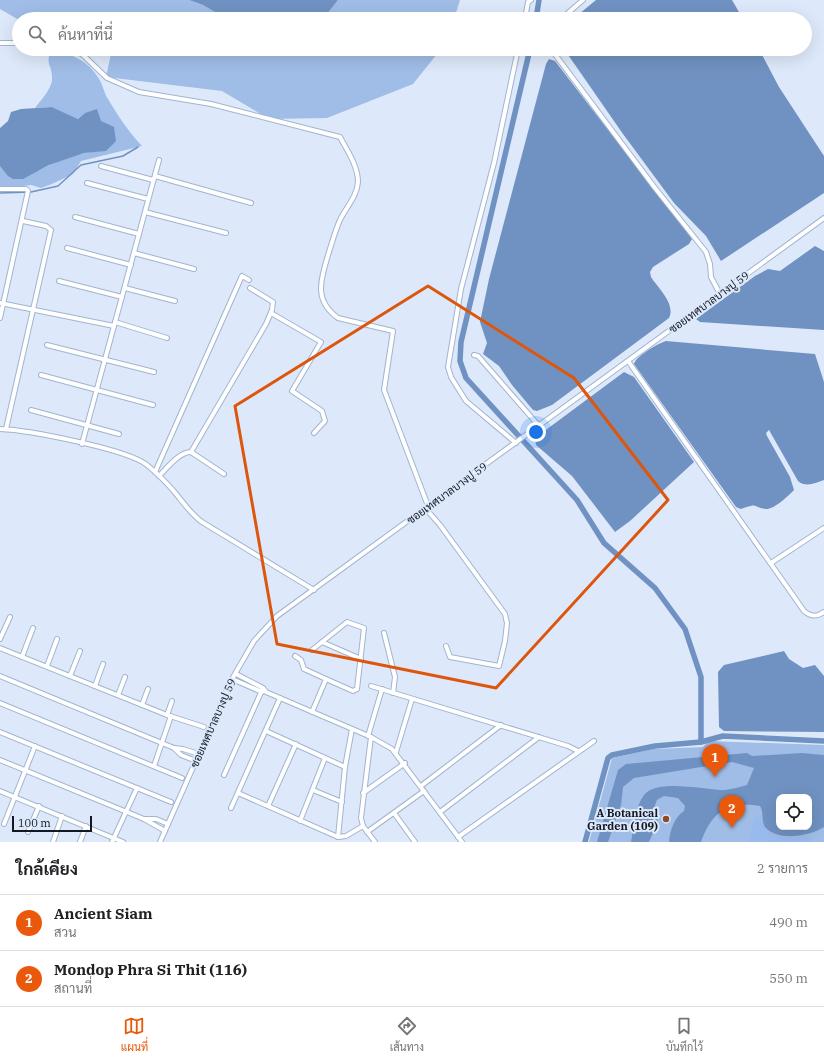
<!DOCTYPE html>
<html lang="th">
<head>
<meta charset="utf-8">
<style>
  :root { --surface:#fff; --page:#f6f6f6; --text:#202124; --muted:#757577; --line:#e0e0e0; --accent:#ea580c }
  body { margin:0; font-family:"IBM Plex Serif",Sarabun,serif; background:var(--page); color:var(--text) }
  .controls { position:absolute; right:12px; bottom:12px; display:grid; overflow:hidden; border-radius:8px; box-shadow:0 4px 16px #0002 }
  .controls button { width:36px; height:36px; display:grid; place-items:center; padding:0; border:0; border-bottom:1px solid var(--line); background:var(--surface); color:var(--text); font:20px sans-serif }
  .scale { position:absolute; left:12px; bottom:10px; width:80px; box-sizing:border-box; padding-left:4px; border:2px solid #121923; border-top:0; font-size:11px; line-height:14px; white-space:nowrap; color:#121923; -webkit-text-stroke:3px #dde9fa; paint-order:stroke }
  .you { position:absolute; left:536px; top:432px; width:14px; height:14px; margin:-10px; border:3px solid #fff; border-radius:50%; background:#1a73e8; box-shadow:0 0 0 6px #1a73e833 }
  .badge { display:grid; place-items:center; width:26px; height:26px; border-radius:50%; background:var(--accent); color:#fff; font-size:13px; font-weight:700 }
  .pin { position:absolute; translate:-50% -33px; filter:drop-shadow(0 1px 2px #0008) }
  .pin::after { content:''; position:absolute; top:21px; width:14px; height:12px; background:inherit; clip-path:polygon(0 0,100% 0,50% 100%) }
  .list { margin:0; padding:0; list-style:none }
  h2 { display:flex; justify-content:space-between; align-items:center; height:52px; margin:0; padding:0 16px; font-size:17px }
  h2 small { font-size:13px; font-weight:400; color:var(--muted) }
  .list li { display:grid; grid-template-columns:26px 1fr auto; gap:12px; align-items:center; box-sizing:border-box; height:56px; padding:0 16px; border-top:1px solid var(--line) }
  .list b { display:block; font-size:15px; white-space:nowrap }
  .list p { margin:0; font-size:13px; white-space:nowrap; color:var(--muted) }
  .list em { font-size:13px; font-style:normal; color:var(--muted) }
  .icon { flex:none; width:22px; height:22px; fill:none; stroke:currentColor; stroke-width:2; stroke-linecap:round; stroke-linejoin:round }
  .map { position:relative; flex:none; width:824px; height:842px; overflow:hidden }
  .search { position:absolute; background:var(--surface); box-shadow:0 4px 16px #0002; left:12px; right:12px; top:12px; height:44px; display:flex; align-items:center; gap:10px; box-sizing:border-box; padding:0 14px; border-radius:22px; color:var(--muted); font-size:15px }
  .sheet { height:164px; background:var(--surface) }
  nav { display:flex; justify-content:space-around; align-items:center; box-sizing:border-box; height:56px; border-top:1px solid var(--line); background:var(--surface); font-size:11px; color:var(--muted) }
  nav a { display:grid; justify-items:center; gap:2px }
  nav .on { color:var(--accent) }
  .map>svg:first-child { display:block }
  .green { fill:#a0bde7; fill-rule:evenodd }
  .forest { fill:#98bbee }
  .water { fill:#7092c2; fill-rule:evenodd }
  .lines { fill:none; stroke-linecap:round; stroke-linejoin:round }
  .stream { stroke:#7092c2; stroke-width:1.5 }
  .canal { stroke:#7092c2; stroke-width:5.5 }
  .minor-casing { stroke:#a1b4d0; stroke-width:6 }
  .minor { stroke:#fff; stroke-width:4 }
  .marked { fill:none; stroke:#dd560d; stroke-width:3; stroke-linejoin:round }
  .poi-dot { fill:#914b24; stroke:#dde9fa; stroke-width:1.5 }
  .labels { text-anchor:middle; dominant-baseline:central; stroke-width:4; stroke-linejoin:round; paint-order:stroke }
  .street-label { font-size:11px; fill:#121923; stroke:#dde9fa }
  .poi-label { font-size:11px; font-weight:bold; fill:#121923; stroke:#dde9fa; text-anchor:end }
</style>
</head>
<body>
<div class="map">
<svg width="824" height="842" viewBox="0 0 824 842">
  <rect width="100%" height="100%" fill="#dde9fa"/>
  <g class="green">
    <path d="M0 0H189L203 5 227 19H95L83 16 74 19 19 20 0 9Z"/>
    <path d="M338 0H460L454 19H323Z"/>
    <path d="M112 49H441L413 84 327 118 269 119 222 91 106 77Z"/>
    <path d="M51 50C71 53 89 61 99 79 103 85 104 93 108 99 118 116 129 132 142 146L81 161 73 174 52 184 41 188 31 185 0 189V162L38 171C57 160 83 150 106 151L101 121 85 113 78 119 52 107 35 108C41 100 53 88 52 77 52 64 45 65 51 50Z"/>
    <path d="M708 741 824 745V842H589L612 758 654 749 703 747ZM779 797H809V827H779Z"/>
  </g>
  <path class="forest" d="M761 815C763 842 789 839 811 837L812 842H748L754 818Z"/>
  <g class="water">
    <path d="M189 0H338L323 19H227L203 5Z"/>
    <path d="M596 0H732L743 19H573Z"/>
    <path d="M564 49H759L779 87 824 156V193L721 261 706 236 674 203 623 134Z"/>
    <path d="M549 59 555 61 692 239 689 244 653 267 650 272 651 277C658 288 676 304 669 318L552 405 537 411 533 410 512 385 499 366 483 354 487 343 480 322 489 279 546 64Z"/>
    <path d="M52 107 78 119 85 113 97 109 101 121 114 127 116 141 106 151 84 153 49 165 23 179H13L8 176 0 166V128L8 121 11 112 21 109Z"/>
    <path d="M815 246 824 251V330L700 322 696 319 755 276 768 269 780 271Z"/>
    <path d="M666 341 815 354 824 382V480C815 483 806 488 798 481L769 430 766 433 767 436 790 477 794 490C788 496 774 510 765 509 750 506 759 503 741 509L736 507 634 364C636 356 659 343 666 341Z"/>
    <path d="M624 372 634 377 694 462 630 521 615 532 572 476 536 445 535 438Z"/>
    <path d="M784 651 789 659 803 668 815 665 824 676V732L724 731 719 727 718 672 724 665Z"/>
    <path d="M747 753 752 756 802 753 824 755V827C811 836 777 842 765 827 761 820 764 813 760 806 727 801 712 812 701 842H669C670 830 674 818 684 811L685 806 678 798 664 796 657 800 654 808 658 821 649 842H631C634 827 635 807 644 795 656 778 706 790 725 790 732 789 740 787 747 785L754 768 732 762 634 778 623 787 621 805 608 842H597L618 770 626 764ZM779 797H809V827H779Z"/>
  </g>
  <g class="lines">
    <path class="stream" d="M0 193 31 192 58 186 81 165 123 156 138 147"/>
    <g class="canal">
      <path d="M536 19 539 0"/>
      <path d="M530 49 461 342 460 361 466 378 577 500 604 543 655 588 685 629 701 677V742"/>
      <path d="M585 842 608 758 612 755 655 746 701 742 723 736 824 741"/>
    </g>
    <g class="minor-casing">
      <g id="minor">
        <path d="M525 19 528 2 531 0"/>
        <path d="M561 19 583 0"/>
        <path d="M0 43H19"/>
        <path d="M72 49 83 55 107 78 139 92 211 104 340 137C347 150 358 166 358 182 357 197 346 207 340 220 335 231 332 243 328 255 321 279 313 300 338 318L393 331 384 390 428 506"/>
        <path d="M551 49 655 188 706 252 710 264 711 277 720 294"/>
        <path d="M101 166 153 180"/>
        <path d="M155 176 251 203"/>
        <path d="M87 183 148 199"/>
        <path d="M0 189H26L28 191 0 318"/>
        <path d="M145 212 226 233"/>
        <path d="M75 217 139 234"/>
        <path d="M67 248 131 265"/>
        <path d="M134 253 194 269"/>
        <path d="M59 281 122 297"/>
        <path d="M125 288 175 301"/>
        <path d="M0 303 114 326"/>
        <path d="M271 313 321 342 292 391 322 411 325 421 314 433"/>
        <path d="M115 322 167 338"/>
        <path d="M47 345 154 372"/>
        <path d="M474 355 478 356 539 426"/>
        <path d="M628 361 804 611C811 617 817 617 824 612"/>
        <path d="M41 375 153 405"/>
        <path d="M31 410 119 434"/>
        <path d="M0 429C28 430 127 449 147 465 158 474 168 484 177 495 185 505 192 515 202 522L314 590"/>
        <path d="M6 429 51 230 46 226 23 221"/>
        <path d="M516 443 466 401 451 377 448 367 461 289 494 163 518 49"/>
        <path d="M82 444 159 160"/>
        <path d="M191 452 266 324 272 310 273 302 250 288"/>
        <path d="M155 472 241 278 242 276 249 280"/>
        <path d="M159 476C167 468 179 452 191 452L224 474"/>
        <path d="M425 508 440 525 505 614 507 623 505 641 499 666 450 657 446 646"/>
        <path d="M771 563 824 528"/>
        <path d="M384 633 395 677 393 693"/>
        <path d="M0 639 10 617"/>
        <path d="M0 648 167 715 204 727"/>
        <path d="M312 650 322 642"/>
        <path d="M295 656 301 660 304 669 326 679"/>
        <path d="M22 657 33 628"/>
        <path d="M47 666 57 639"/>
        <path d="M236 674 263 688 266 692 371 737 392 749 462 842"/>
        <path d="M0 676 174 748 183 749 199 754"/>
        <path d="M70 676 80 651"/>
        <path d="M232 679 262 692"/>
        <path d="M95 686 103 664"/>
        <path d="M371 686 568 746 578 751"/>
        <path d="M118 695 125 677"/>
        <path d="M0 703 182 778"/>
        <path d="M142 705 148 689"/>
        <path d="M312 712 326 679 353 691 357 689 364 628 347 622 322 642 361 659"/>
        <path d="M167 715 172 701"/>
        <path d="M266 731 345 767"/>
        <path d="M0 732 171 802"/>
        <path d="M368 736 382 689"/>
        <path d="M371 737 361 818 363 826 375 842"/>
        <path d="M174 748 181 755 196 761"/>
        <path d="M396 752 412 699"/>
        <path d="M0 760 144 819 165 831"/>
        <path d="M154 766 171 716"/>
        <path d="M224 775 263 688"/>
        <path d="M421 786 501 725"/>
        <path d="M313 790 342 802"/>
        <path d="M0 791 123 842"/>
        <path d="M238 793 338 837 346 836 363 826"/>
        <path d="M363 793 405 763"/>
        <path d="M268 806 296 744"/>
        <path d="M231 808 280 698"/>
        <path d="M440 812 539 737"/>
        <path d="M394 813 415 842"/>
        <path d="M144 819H156L168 824"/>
        <path d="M300 821 325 758"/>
        <path d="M4 824 35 746"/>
        <path d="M28 832 39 806"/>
        <path d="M367 832 424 791"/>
        <path d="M338 837 345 767 352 729"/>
        <path d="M458 837 594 741"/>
        <path d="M53 842 62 816"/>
        <path d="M80 842 86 826"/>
        <path d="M112 842 137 788"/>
        <path d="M160 842 232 679 254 641 277 616 824 218"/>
      </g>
    </g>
    <use href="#minor" class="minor"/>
  </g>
  <path class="marked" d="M428 286 574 378 668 500 496 688 277 644 235 406Z"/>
  <circle class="poi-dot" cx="666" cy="819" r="4"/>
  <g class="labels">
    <g class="street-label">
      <text transform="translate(709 302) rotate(-36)">ซอยเทศบาลบางปู 59</text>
      <text transform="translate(447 493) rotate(-36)">ซอยเทศบาลบางปู 59</text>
      <text transform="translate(213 723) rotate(-66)">ซอยเทศบาลบางปู 59</text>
    </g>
    <g class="poi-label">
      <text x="658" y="813">A Botanical<tspan x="658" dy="13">Garden (109)</tspan></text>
    </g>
  </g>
</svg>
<div class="controls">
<button><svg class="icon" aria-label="locate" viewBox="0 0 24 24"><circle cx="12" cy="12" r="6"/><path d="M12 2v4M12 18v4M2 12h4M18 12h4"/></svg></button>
</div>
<div class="scale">100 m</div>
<div class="you"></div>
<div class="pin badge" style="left:715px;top:777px">1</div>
<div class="pin badge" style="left:732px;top:828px">2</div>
<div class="search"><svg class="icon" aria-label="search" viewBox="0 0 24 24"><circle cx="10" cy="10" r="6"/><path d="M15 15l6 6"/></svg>ค้นหาที่นี่</div>
</div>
<section class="sheet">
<h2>ใกล้เคียง<small>2 รายการ</small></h2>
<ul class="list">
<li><span class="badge">1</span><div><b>Ancient Siam</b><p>สวน</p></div><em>490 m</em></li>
<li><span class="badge">2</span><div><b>Mondop Phra Si Thit (116)</b><p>สถานที่</p></div><em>550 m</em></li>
</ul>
</section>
<nav>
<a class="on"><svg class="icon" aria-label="map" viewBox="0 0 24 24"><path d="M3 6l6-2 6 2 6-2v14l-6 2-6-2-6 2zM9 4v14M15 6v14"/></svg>แผนที่</a>
<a><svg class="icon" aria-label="directions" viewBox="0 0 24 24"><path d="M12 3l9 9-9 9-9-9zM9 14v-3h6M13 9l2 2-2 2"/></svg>เส้นทาง</a>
<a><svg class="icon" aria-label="saved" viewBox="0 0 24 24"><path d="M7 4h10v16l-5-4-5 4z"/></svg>บันทึกไว้</a>
</nav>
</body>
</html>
